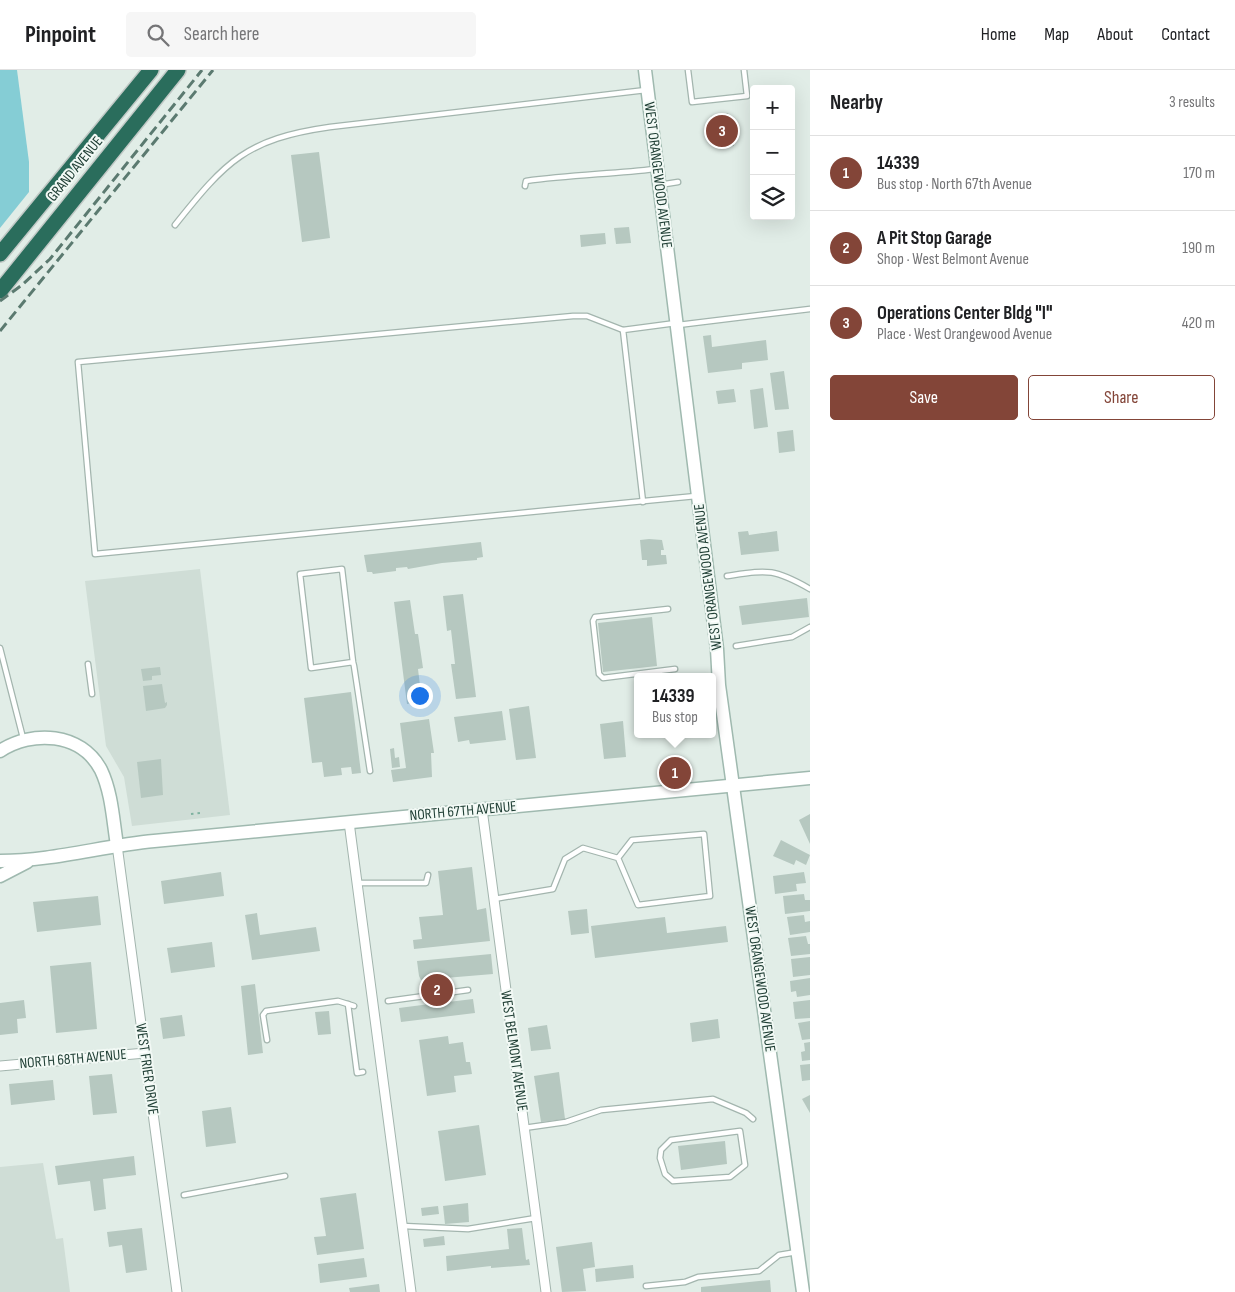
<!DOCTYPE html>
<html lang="en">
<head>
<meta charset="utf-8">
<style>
  :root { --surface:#fff; --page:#f6f6f6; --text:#202124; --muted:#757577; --line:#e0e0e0; --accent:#834538 }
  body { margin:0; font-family:"Sofia Sans Condensed",sans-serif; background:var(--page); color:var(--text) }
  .controls { position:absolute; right:15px; top:15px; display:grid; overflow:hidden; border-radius:5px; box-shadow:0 5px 20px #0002 }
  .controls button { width:45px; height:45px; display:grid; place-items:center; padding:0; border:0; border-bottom:1px solid var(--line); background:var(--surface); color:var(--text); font:25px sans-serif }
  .you { position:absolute; left:419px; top:625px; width:18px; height:18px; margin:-12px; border:4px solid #fff; border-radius:50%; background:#1a73e8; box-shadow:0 0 0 8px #1a73e833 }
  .badge { display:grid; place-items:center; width:32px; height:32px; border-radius:50%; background:var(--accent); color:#fff; font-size:16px; font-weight:700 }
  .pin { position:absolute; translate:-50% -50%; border:2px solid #fff; box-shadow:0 1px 5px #0006 }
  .popup { position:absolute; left:634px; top:603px; width:82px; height:65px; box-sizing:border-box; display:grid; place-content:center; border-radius:5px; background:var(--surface); filter:drop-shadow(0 1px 4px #0005); font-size:16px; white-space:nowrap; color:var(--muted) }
  .popup b { font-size:19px; color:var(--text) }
  .popup::after { content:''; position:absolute; left:50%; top:100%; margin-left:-10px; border:10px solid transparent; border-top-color:var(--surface) }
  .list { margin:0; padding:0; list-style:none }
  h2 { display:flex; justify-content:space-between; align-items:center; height:65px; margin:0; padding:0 20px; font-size:21px }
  h2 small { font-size:16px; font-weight:400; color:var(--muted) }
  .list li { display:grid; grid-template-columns:32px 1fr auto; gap:15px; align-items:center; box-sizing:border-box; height:75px; padding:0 20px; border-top:1px solid var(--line) }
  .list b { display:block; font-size:19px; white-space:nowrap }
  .list p { margin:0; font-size:16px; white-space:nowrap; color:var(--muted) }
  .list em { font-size:16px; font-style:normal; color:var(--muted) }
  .actions { display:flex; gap:10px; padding:15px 20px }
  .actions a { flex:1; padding:11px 0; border:1px solid var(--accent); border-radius:5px; text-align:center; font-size:18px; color:var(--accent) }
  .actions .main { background:var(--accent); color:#fff }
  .icon { flex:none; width:28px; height:28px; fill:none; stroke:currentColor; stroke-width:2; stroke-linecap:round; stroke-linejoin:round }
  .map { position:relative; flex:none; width:810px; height:1222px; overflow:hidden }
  header { display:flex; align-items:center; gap:30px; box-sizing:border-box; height:70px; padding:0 25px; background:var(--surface); border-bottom:1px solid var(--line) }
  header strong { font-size:24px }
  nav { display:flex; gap:28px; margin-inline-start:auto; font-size:18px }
  .search { width:350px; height:45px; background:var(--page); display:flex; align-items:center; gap:12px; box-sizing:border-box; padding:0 18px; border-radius:5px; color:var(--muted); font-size:19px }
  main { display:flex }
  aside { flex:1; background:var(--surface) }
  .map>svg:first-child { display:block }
  .built { fill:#cfddd6 }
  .water { fill:#85cdd5 }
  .building { fill:#b6c8c0 }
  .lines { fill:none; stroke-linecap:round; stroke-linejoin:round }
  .lane-casing { stroke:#a3b5ae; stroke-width:7 }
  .street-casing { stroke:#a3b5ae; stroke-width:11 }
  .secondary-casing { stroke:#9fb9af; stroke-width:15 }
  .highway-casing { stroke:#c1c9c6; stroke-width:18 }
  .path { stroke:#7fb2a0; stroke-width:2; stroke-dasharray:2.5 4; stroke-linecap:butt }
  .lane { stroke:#fff; stroke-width:4.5 }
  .street { stroke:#fff; stroke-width:9 }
  .secondary { stroke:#fff; stroke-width:12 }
  .highway { stroke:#2a6d5c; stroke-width:15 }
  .rail { stroke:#5b7a70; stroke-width:3; stroke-dasharray:10 5; stroke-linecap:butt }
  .labels { text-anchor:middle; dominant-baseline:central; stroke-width:4; stroke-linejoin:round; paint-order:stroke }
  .street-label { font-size:15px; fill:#203f35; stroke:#f2f9f5 }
</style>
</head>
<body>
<header>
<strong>Pinpoint</strong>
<div class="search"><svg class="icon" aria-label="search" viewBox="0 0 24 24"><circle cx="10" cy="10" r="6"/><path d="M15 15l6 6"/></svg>Search here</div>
<nav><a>Home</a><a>Map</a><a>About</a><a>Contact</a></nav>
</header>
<main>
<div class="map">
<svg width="810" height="1222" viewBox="0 0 810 1222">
  <rect width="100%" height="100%" fill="#e1ede7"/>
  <g class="built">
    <path d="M200 499 230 745 132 756 124 707 106 676 85 511Z"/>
    <path d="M43 1093 56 1169 63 1168 70 1222H0V1097Z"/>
  </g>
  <path class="water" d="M0 0H17L29 92V122L0 158Z"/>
  <g class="building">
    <path d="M728 43 734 76 716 78 711 46Z"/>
    <path d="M319 82 330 168 302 172 291 85Z"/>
    <path d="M629 157 631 173 616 174 614 158Z"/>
    <path d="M605 163 606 174 581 177 580 165Z"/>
    <path d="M711 265 712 277 766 270 768 290 742 293V299L708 303 703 266Z"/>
    <path d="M784 301 789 339 775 340 770 303Z"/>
    <path d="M763 318 768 357 754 359 750 320Z"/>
    <path d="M734 319 736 332 718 334 716 321Z"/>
    <path d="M793 360 795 381 779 383 777 362Z"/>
    <path d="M748 461 749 465 777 461 779 481 741 485 738 462Z"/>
    <path d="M649 469 662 470 664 480H661V485H666L667 494 647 496V490H642L640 470Z"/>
    <path d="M481 472 483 487 477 488V490L442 493 408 499 407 497 396 498V501L373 504 372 502H367L364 485Z"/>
    <path d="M463 524 476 627 456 629 451 594H455L451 560 447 561 443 526Z"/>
    <path d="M807 528 809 547 742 555 739 536Z"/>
    <path d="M410 530 415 564H418L423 598 418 599 422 632 407 634 394 532Z"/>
    <path d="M652 547 657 596 603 602 598 553Z"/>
    <path d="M160 597 161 605 152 606V610L143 611 141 599Z"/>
    <path d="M162 614 165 633 167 632V635L165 638 146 641 143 616Z"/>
    <path d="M351 622 361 703 352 704 351 697 341 698 342 705 324 707 322 692 312 693 304 628Z"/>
    <path d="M529 636 536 688 516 690 509 639Z"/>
    <path d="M502 641 506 670 470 674 469 670 458 672 454 647Z"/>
    <path d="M429 649 434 683H431L432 707 393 712 391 700 406 698 400 653Z"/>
    <path d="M623 651 626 687 604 689 600 654Z"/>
    <path d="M394 678 395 688 399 687 400 697 392 698 390 679Z"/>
    <path d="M161 689 163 725 141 728 137 692Z"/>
    <path d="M810 744V774L799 750Z"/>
    <path d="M781 770 810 785 806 795 796 790 794 795 773 786Z"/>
    <path d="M472 797 477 840 486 838 490 871 414 879 413 870 422 869 419 847 443 845 438 801Z"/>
    <path d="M221 802 224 826 164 834 161 811Z"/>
    <path d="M804 802 806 813 796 814 797 821 775 824 773 806Z"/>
    <path d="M804 824 805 830H810V841L785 844 783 826Z"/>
    <path d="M98 826 101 855 37 862 33 832Z"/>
    <path d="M587 839 589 863 571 865 568 841Z"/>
    <path d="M257 843 260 865 316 857 320 881 252 890 245 845Z"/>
    <path d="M804 845 805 852 810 851V862L790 865 787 847Z"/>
    <path d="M665 847 667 863 726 856 728 872 595 888 591 856Z"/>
    <path d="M806 866 808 874H810V884L791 886 788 868Z"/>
    <path d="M212 872 215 897 171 903 167 878Z"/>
    <path d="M491 884 493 904 421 910 419 906 417 891Z"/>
    <path d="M810 887V905L793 907 791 889Z"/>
    <path d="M91 892 97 959 56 963 50 896Z"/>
    <path d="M810 908V925L797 927 796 921 791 922 790 911Z"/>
    <path d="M255 914 263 983 248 985 241 916Z"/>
    <path d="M439 926 440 933 473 929 475 943 401 952 399 938 430 934 429 927Z"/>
    <path d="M24 930 26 948 17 949 18 963 0 965V933Z"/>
    <path d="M810 930V948L795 949 793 932Z"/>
    <path d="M329 941 331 964 318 965 315 942Z"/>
    <path d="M182 945 185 966 163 969 160 948Z"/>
    <path d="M718 949 720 968 692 972 690 953Z"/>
    <path d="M810 951V969L802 970 798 953Z"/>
    <path d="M547 955 551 979 531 981 528 958Z"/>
    <path d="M448 966 449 974 463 972 466 992H470L472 1004 454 1006 456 1022 427 1026 419 970Z"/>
    <path d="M810 972V990L802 991 801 982 805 981 804 973Z"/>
    <path d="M810 994V1010L802 1011 800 995Z"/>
    <path d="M559 1002 565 1049 541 1052 534 1006Z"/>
    <path d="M112 1004 117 1043 93 1045 89 1006Z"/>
    <path d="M53 1010 55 1030 11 1035 9 1014Z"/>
    <path d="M810 1025V1043L802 1029Z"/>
    <path d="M231 1037 236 1073 206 1077 202 1041Z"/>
    <path d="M479 1055 486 1105 445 1111 438 1061Z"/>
    <path d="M725 1071 727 1094 681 1100 678 1076Z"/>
    <path d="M134 1086 136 1105 103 1109 106 1139 94 1141 90 1111 58 1115 55 1096Z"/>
    <path d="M356 1123 364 1179 317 1185 314 1167 326 1166 320 1128Z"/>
    <path d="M468 1133 469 1152 445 1154 443 1136Z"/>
    <path d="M438 1136 439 1144 422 1146 421 1138Z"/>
    <path d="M142 1158 147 1200 126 1203 122 1175 109 1177 107 1162Z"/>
    <path d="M522 1158 526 1190 529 1189 530 1195 491 1198V1196L447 1201 446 1186 509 1179 507 1159Z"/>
    <path d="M444 1166 445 1175 424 1177 423 1169Z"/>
    <path d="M592 1172 595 1197 583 1199 586 1221 562 1222 556 1177Z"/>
    <path d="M364 1188 367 1207 320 1213 318 1194Z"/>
    <path d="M633 1195 634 1208 596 1212 595 1199Z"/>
    <path d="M770 1210 771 1222H701V1217Z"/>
    <path d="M379 1214 380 1222H350L349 1218Z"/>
  </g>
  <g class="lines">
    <g class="lane-casing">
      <g id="lane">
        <path d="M688 0 692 32 747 26 744 0"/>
        <path d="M659 115 678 112"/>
        <path d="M525 116 526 111C569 105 612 104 655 99"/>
        <path d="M175 155C226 91 246 69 330 57L646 20"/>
        <path d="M678 255 810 239"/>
        <path d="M623 260 587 246H573L78 292 95 484 696 426"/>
        <path d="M643 432 623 260 676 253"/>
        <path d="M727 506C768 500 773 498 810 519"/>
        <path d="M668 539 595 547 593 551 599 604 603 608 675 599"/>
        <path d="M736 576 792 567 810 557"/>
        <path d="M0 578 23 668"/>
        <path d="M353 592 311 598 300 504 342 499 353 592 354 596 370 701"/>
        <path d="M88 594 92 624"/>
        <path d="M358 813H426L428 805"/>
        <path d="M494 829 553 819 565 789 583 778 618 788 632 770 704 764 710 826 638 835 618 788"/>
        <path d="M388 931 468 920"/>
        <path d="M348 934 357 1003 363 1002"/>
        <path d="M267 970 263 945 266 941 338 931 354 936"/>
        <path d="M524 1058 566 1052 601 1040 713 1029 746 1043 753 1049"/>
        <path d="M740 1061 745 1095 730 1107 673 1111 665 1104 660 1088 661 1080 671 1070Z"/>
        <path d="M184 1125 285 1106"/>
        <path d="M403 1156 468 1159 536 1148"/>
        <path d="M646 1216 685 1212 698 1207 759 1201 779 1185 797 1182"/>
      </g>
    </g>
    <g class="street-casing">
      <g id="street">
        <path d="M482 739 546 1222"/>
        <path d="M349 752 411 1222"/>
        <path d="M117 775 177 1222"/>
        <path d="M0 996 145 983"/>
      </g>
    </g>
    <g class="secondary-casing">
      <g id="secondary">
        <path d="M645 0 717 579 719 615 803 1222"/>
        <path d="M0 681C32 660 81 662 101 700 112 723 113 751 117 775"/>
        <path d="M0 791C52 791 102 776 154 771L810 708"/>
        <path d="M0 806 27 792"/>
      </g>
    </g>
    <g class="highway-casing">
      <g id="highway">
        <path d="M0 184 151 0"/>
        <path d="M0 221 178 0"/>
      </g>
    </g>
    <path class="path" d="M191 744 201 743"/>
    <use href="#lane" class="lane"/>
    <use href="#street" class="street"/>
    <use href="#secondary" class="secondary"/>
    <use href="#highway" class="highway"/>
    <g class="rail">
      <path d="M0 231 22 215 50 189 202 0"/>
      <path d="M0 261 213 0"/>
    </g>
  </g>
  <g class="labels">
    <g class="street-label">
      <text transform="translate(75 99) rotate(-51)">GRAND AVENUE</text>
      <text transform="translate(658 105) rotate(83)">WEST ORANGEWOOD AVENUE</text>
      <text transform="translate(708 507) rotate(-97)">WEST ORANGEWOOD AVENUE</text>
      <text transform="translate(463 741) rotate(-5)">NORTH 67TH AVENUE</text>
      <text transform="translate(760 909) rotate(82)">WEST ORANGEWOOD AVENUE</text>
      <text transform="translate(514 981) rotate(82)">WEST BELMONT AVENUE</text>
      <text transform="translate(73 989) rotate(-5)">NORTH 68TH AVENUE</text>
      <text transform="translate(147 999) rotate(82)">WEST FRIER DRIVE</text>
    </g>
  </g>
</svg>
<div class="controls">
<button>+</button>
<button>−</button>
<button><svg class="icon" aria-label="layers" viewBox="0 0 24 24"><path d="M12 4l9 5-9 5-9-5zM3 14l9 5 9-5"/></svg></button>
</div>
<div class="you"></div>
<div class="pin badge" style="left:675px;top:703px">1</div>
<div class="popup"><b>14339</b>Bus stop</div>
<div class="pin badge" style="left:437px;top:920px">2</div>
<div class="pin badge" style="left:722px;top:61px">3</div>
</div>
<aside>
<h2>Nearby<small>3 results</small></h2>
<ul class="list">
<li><span class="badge">1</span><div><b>14339</b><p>Bus stop · North 67th Avenue</p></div><em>170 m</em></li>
<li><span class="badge">2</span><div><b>A Pit Stop Garage</b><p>Shop · West Belmont Avenue</p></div><em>190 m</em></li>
<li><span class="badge">3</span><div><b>Operations Center Bldg &quot;I&quot;</b><p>Place · West Orangewood Avenue</p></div><em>420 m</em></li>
</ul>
<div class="actions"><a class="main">Save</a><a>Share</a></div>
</aside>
</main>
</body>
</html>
